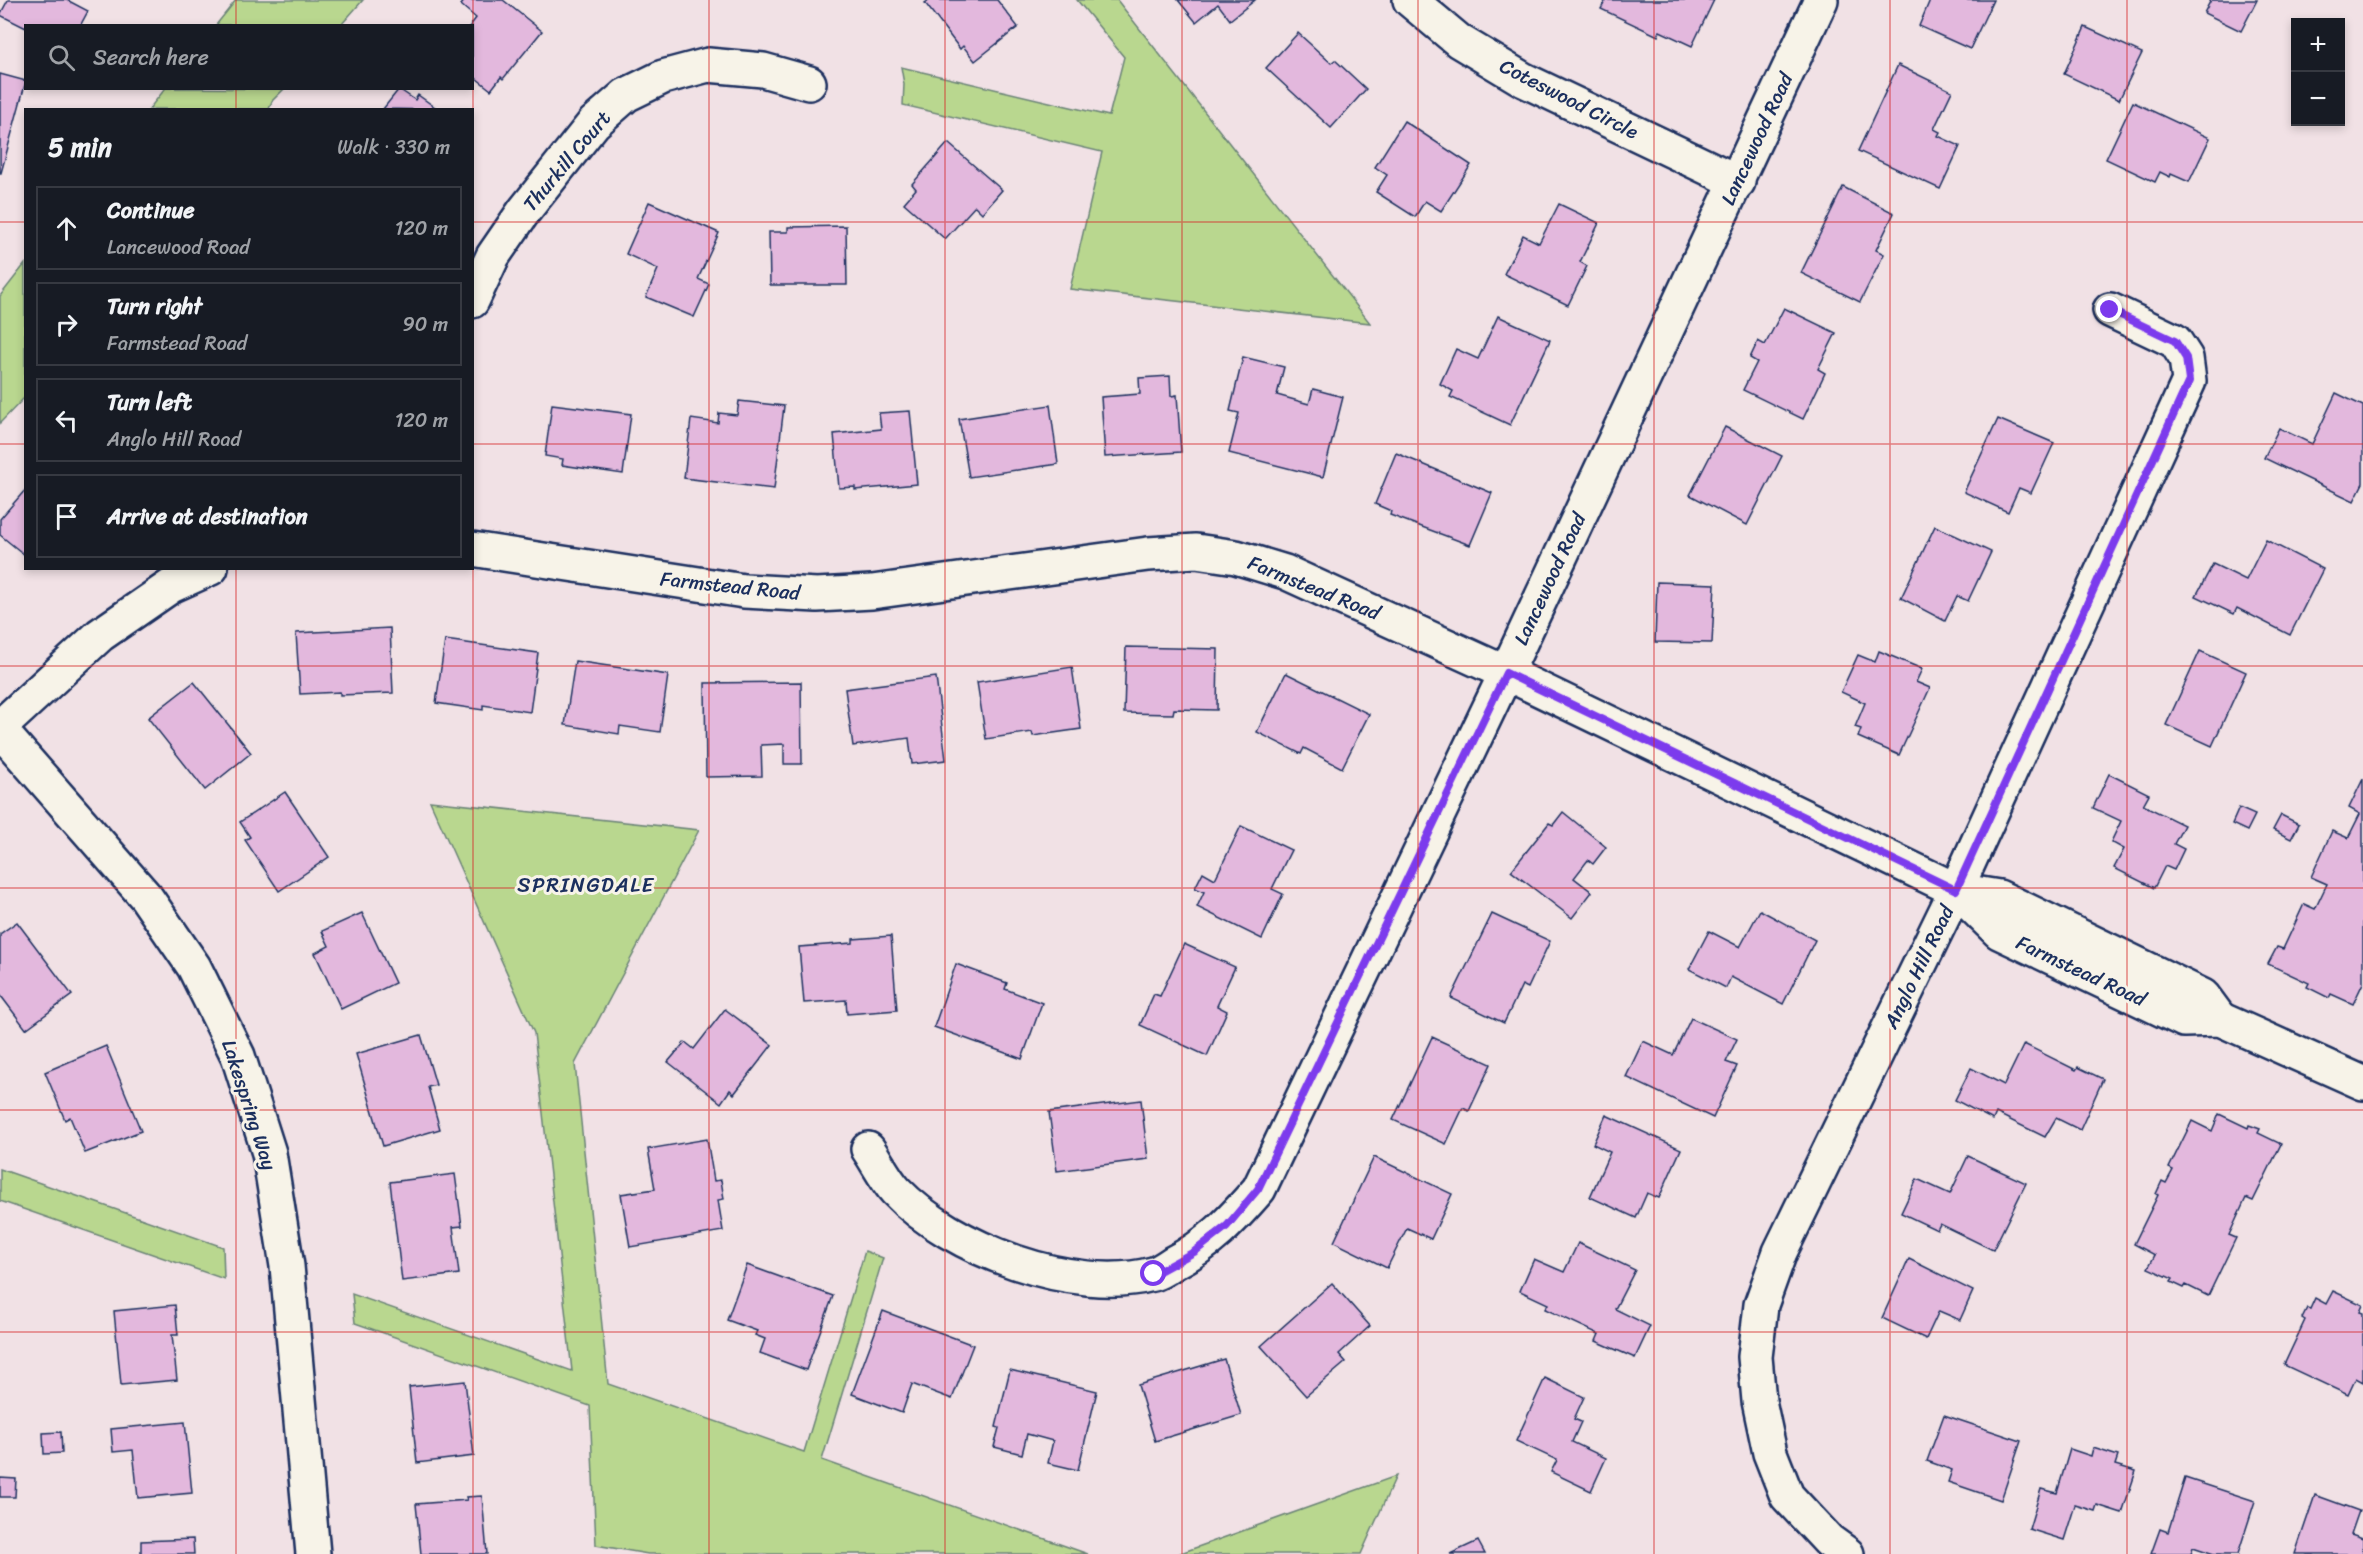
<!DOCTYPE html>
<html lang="en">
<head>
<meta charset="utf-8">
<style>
  :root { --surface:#171b24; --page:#20242c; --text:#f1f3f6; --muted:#9ea1a6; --line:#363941 }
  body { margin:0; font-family:Sriracha,sans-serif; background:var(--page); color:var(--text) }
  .controls { position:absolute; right:18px; top:18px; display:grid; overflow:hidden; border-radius:0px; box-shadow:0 3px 9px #0003 }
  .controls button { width:54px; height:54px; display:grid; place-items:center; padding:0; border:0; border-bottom:2px solid var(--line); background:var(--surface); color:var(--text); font:30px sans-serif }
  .stop { position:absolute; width:18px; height:18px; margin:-14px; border:4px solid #7c3aed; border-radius:50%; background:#fff }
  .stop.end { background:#7c3aed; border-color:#fff; box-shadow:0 2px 6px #0008 }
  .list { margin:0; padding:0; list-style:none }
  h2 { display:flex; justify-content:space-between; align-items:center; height:78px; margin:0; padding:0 24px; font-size:26px }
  h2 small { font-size:20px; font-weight:400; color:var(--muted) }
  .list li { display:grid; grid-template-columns:39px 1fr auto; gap:18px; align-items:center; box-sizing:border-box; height:84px; margin:0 12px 12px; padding:0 12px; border:2px solid var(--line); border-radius:0px }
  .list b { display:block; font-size:22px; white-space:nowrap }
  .list p { margin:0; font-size:20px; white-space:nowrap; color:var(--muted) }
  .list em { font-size:20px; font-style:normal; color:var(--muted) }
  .icon { flex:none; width:33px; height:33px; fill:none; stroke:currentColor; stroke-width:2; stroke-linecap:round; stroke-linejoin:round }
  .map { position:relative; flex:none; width:2363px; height:1554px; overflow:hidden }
  .search { position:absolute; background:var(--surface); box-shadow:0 3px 9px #0003; left:24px; top:24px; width:450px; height:66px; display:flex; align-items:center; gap:15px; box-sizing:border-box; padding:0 21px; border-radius:0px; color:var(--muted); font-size:22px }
  .panel { position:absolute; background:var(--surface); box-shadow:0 3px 9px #0003; left:24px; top:108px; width:450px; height:462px; border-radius:0px }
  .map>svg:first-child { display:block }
  .green { fill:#b9d78f; stroke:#6a8376; stroke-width:1.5 }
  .building { fill:#e3b8dd; stroke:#1b2f5e; stroke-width:1.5 }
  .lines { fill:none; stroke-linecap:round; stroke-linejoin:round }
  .minor-casing { stroke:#1b2f5e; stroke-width:38 }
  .minor { stroke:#f7f3e8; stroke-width:33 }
  .route { stroke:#7c3aed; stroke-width:8 }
  .grid { fill:none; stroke:#d62828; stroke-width:1.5; stroke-opacity:0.55 }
  .labels { text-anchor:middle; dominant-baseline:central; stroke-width:6; stroke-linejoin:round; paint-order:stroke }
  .street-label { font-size:20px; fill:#1b2f5e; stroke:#f7f3e8 }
  .neighbourhood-label { font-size:21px; letter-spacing:1.5px; fill:#1b2f5e; stroke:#f7f3e8 }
</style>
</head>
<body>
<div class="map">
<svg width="2363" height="1554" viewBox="0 0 2363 1554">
  <rect width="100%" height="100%" fill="#f1e1e5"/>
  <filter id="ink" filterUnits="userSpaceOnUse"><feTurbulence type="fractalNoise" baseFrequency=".0167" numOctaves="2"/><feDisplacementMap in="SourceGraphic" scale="12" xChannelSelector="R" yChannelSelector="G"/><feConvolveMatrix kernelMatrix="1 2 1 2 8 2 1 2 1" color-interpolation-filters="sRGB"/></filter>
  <g filter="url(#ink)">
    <g class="green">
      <path d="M236 0H363L341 25H216Z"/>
      <path d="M1077 0H1117L1370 323 1070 289 1102 152 903 105 904 84 901 67 1109 116 1124 57Z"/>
      <path d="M165 89V88L284 89 272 101 269 109H149Z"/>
      <path d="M25 264V397L0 423V296Z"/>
      <path d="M430 801 699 830 575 1064 608 1384 804 1452 865 1251 883 1258 822 1460 1088 1554H648L596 1545 590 1406 355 1323 352 1294 572 1371 534 1033Z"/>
      <path d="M0 1169 223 1247 224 1279 0 1201Z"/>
      <path d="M1396 1476 1361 1554H1178Z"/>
    </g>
    <g class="building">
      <path d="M8 0H67L88 11 80 26H26V28L0 15Z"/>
      <path d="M465 0H503L542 31 503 79 501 77 491 90 472 75V26H470L476 18 461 5Z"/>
      <path d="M929 0H997L1018 27 975 61 963 46 960 49 925 3Z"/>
      <path d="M1178 0H1255L1230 20 1218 4 1196 22Z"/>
      <path d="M1606 0H1714L1692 46 1660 31 1658 36 1601 9Z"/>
      <path d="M1930 0H1993L1970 49 1919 26Z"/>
      <path d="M2211 0H2257L2241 31 2204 13Z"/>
      <path d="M2085 27 2142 53 2119 100 2064 74Z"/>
      <path d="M1298 33 1331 63 1335 60 1366 89 1331 128 1266 68Z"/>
      <path d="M1898 65 1952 91 1934 129 1940 132 1938 136 1960 146 1940 189 1858 151Z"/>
      <path d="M0 74 26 81 1 173H0Z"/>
      <path d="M399 89 415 100 418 95 439 110 383 109Z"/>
      <path d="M2133 102 2210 138 2189 182 2171 174 2170 177 2160 172 2155 182 2106 159Z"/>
      <path d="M1404 121 1471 165 1441 211 1425 201 1415 217 1376 192 1387 175 1375 167Z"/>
      <path d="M948 143 1002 190 982 213 975 206 945 239 904 203 916 189 912 184Z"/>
      <path d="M1843 187 1894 213 1876 250 1884 254 1860 302 1801 273Z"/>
      <path d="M649 202 719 233 698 279 709 284 694 317 646 297 658 269 626 254Z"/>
      <path d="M1559 204 1599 223 1580 262 1587 266 1568 305 1504 274 1523 235 1539 243Z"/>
      <path d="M846 226 847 285H770L769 232H788V227Z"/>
      <path d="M1784 308 1836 333 1818 369 1825 373 1803 419 1743 390 1757 362 1750 358 1758 341 1765 345Z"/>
      <path d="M1498 316 1550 340 1510 425 1450 397 1453 391 1440 384 1456 349 1478 359Z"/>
      <path d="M1243 357 1284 367 1277 395 1309 404 1313 389 1343 397 1323 477 1229 453 1239 413 1230 411Z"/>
      <path d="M1170 376 1171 396 1177 395 1181 452 1105 457 1101 397 1140 394 1139 378Z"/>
      <path d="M2336 393 2363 406V483L2354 501 2264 458 2279 428 2312 444Z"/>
      <path d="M739 401 784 406 774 489 684 478 691 419 718 423 719 413 737 415Z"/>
      <path d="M552 404 631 414 623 474 562 465 563 459 545 456Z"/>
      <path d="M1050 405 1058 464 969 477 959 419Z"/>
      <path d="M910 411 917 484 855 490V487L839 488 834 434 881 429 879 413Z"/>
      <path d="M1998 419 2054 443 2031 493 2019 488 2008 512 1964 492Z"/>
      <path d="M1725 427 1782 456 1747 525 1690 495Z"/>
      <path d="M1396 453 1492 493 1470 545 1390 515 1391 511 1375 504Z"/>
      <path d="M26 489V556L0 535V519Z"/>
      <path d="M1935 526 1991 552 1968 601 1957 596 1945 621 1901 598Z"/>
      <path d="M2266 540 2323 569 2290 635 2237 608 2234 614 2196 596 2213 564 2246 580Z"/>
      <path d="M1657 582 1715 584 1712 643 1655 642Z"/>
      <path d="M390 628 393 693 340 695V692L300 694 296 633Z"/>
      <path d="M445 640 538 653 530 712 483 705V710L436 703Z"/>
      <path d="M1126 647 1218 649 1217 710 1174 709 1173 714 1124 713Z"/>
      <path d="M1879 651 1922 669 1916 682 1930 688 1899 755 1858 737 1861 729 1855 727 1865 703 1841 692 1858 655 1875 662Z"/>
      <path d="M2200 651 2246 672 2212 746 2166 725Z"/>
      <path d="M575 661 668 675 660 732 620 726 619 734 565 725Z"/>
      <path d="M1072 667 1081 729 1033 736 1032 732 986 739 977 682Z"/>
      <path d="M1286 673 1369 714 1342 768 1304 748 1301 754 1257 732Z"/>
      <path d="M936 677 946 760 912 764 909 738 853 746 845 689Z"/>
      <path d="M194 682 251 753 205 790 148 718Z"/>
      <path d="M801 682 802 764H784V744L761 745 762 776 706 777 705 683Z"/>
      <path d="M2109 774 2149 794 2143 805 2184 825 2174 844 2184 849 2174 870 2165 866 2154 888 2114 868 2124 849 2111 842 2121 821 2093 808Z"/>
      <path d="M2363 779V983L2353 1004 2331 994 2329 998 2307 987 2309 983 2268 964 2277 947 2283 949 2304 904 2315 909 2327 884 2311 877 2332 831 2348 838 2360 814 2349 808Z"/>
      <path d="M285 792 329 857 279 891 245 840 250 837 240 822Z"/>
      <path d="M2239 808 2255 815 2247 831 2232 824Z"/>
      <path d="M1563 812 1606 847 1593 864 1588 860 1574 878 1592 892 1572 918 1511 871 1549 823 1553 825Z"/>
      <path d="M2281 815 2299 824 2291 839 2273 830Z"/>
      <path d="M1241 826 1291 850 1272 889 1283 894 1262 939 1197 907 1204 892 1195 888 1203 872 1215 879Z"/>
      <path d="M1760 910 1815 940 1783 1004 1731 977 1726 988 1689 969 1709 931 1740 947Z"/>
      <path d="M362 913 395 983 341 1009 315 953 329 946 322 931Z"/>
      <path d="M1492 914 1550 941 1528 988 1522 985 1504 1023 1451 998Z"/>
      <path d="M17 922 72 995 26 1029 1 996 0 997V934Z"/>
      <path d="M891 936 897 1010 847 1014 846 1000 804 1003 799 947 853 943V939Z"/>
      <path d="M1184 944 1235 967 1217 1006 1227 1011 1207 1056 1140 1025 1154 994 1160 996Z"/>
      <path d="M956 964 1007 983 1005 989 1042 1003 1022 1059 934 1027Z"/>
      <path d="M725 1009 772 1045 734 1094 730 1090 721 1103 668 1062 685 1042 694 1049Z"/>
      <path d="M1691 1018 1737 1039 1726 1062 1737 1066 1713 1118 1626 1077 1643 1041 1673 1055Z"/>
      <path d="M421 1035 436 1085 428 1087 440 1129 383 1146 356 1054Z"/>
      <path d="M1432 1037 1491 1064 1469 1111 1463 1108 1446 1144 1393 1120Z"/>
      <path d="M2024 1044 2076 1070 2078 1067 2103 1079 2080 1130 2056 1118 2045 1137 1996 1113 1993 1120 1955 1100 1971 1068 2004 1085Z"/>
      <path d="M106 1046 141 1131 85 1153 70 1117 65 1120 45 1072Z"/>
      <path d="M1141 1100 1148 1159 1057 1171 1049 1112Z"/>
      <path d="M2219 1114 2248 1128 2249 1125 2260 1129 2258 1133 2281 1144 2253 1201 2246 1198 2229 1235 2236 1238 2208 1296 2186 1285 2184 1288 2171 1282 2173 1279 2148 1268 2155 1255 2134 1244 2158 1195 2156 1194 2162 1181 2166 1183 2173 1170 2169 1168 2192 1121 2212 1131Z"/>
      <path d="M1606 1115 1681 1149 1659 1198 1647 1193 1636 1218 1590 1197 1610 1152 1593 1144Z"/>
      <path d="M707 1139 714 1181 721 1180 724 1199 718 1200 723 1231 630 1247 621 1194 655 1189 648 1149Z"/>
      <path d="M1968 1156 2026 1183 1993 1250 1940 1224 1937 1230 1901 1213 1917 1179 1950 1194Z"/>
      <path d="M1374 1157 1452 1194 1431 1239 1407 1228 1387 1268 1334 1242Z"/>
      <path d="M455 1174 462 1226 453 1227 459 1274 402 1281 390 1182Z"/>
      <path d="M1578 1243 1635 1270 1615 1309 1650 1326 1635 1358 1596 1341 1599 1334 1545 1309 1548 1304 1520 1291 1534 1259 1564 1272Z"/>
      <path d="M1909 1259 1973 1291 1960 1320 1939 1311 1926 1339 1882 1318Z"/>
      <path d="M747 1265 833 1296 806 1370 760 1353 765 1339 755 1335 757 1331 727 1320Z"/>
      <path d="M1332 1283 1370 1326 1339 1354 1346 1362 1306 1396 1261 1346Z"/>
      <path d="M2333 1291 2363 1305 2360 1312 2363 1313V1382L2356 1378 2348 1395 2284 1365 2305 1320 2302 1318 2307 1308 2310 1309 2315 1298 2326 1304Z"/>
      <path d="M175 1305 178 1335H172L177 1380 121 1385 114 1311Z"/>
      <path d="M883 1311 973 1345 952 1399 912 1384 902 1413 852 1394Z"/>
      <path d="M1224 1359 1241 1415 1155 1441 1138 1385Z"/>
      <path d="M1010 1370 1097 1391 1078 1470 1048 1463 1053 1441 1027 1434 1022 1454 994 1447 999 1428 996 1427Z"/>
      <path d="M1545 1378 1584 1397 1574 1419 1581 1422 1572 1442 1606 1458 1591 1491 1551 1472 1557 1460 1516 1441Z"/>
      <path d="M465 1381 474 1456 417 1463 409 1387Z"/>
      <path d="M1944 1415 2021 1441 2001 1500 1948 1482 1952 1470 1927 1461Z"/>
      <path d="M185 1422 192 1493 138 1498 133 1450 113 1452 111 1429Z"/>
      <path d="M61 1432 62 1453 44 1454 43 1433Z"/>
      <path d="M2093 1448 2118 1456 2115 1465 2136 1471 2122 1513 2097 1505 2095 1511 2075 1505 2064 1540 2029 1529 2041 1489 2057 1493 2070 1449 2091 1456Z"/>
      <path d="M0 1478 16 1479 15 1497H0Z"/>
      <path d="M2185 1478 2255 1501 2238 1554H2214L2193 1547 2191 1554H2151L2160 1529 2168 1532Z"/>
      <path d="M2315 1495 2359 1511 2351 1534 2363 1538V1554H2295Z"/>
      <path d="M482 1496 487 1554H421L416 1504 467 1500 466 1497Z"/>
      <path d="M193 1539 194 1554H141V1541Z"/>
      <path d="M1478 1541 1485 1554H1450Z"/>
    </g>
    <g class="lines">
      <g class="minor-casing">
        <g id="minor">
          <path d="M1410 0 1459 41 1524 80 1738 182"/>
          <path d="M472 301 493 256 524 211 594 123 626 95 663 77 708 65 763 70 809 83"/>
          <path d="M472 549 744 591 817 595 872 592 1148 554 1196 551 1236 557 1285 572 1506 673 1956 890 1999 897 2203 996 2220 1019"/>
          <path d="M0 727 100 635 171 586 211 568"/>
          <path d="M0 730 146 897 194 967 238 1056 269 1153 287 1266 313 1554"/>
          <path d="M1956 890 1999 932 2184 1020 2220 1019 2363 1083"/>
          <path d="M868 1149C877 1162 885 1179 896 1191 951 1249 1074 1295 1153 1274 1160 1272 1167 1267 1173 1263 1210 1244 1232 1220 1259 1189L1506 673 1821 0"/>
          <path d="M1847 1554 1829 1541 1787 1496 1770 1453 1759 1401 1755 1357 1761 1305 1780 1252 1956 890 2189 381 2186 358 2175 341 2110 310"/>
        </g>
      </g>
      <use href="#minor" class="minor"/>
    </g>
  </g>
  <g class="lines" filter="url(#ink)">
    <path class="route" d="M1154 1274 1194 1252 1227 1226 1258 1189 1506 673 1956 890 2189 381 2186 358 2175 341 2110 310"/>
  </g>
  <path class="grid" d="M236 0V26M473 0V1554M709 0V1554M945 0V1554M1182 0V1554M1418 0V1554M1654 0V1554M1890 0V1554M2127 0V1554M236 88V110M0 222H26M472 222H2363M0 444H26M472 444H2363M236 568V1554M0 666H2363M0 888H2363M0 1110H2363M0 1332H2363"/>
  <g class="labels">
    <g class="street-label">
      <text transform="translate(1569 99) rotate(27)">Coteswood Circle</text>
      <text transform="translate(1757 139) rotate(-65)">Lancewood Road</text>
      <text transform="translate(567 161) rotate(-50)">Thurkill Court</text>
      <text transform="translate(1550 579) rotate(-65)">Lancewood Road</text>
      <text transform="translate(730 586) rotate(6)">Farmstead Road</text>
      <text transform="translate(1314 588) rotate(22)">Farmstead Road</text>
      <text transform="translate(1919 967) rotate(-64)">Anglo Hill Road</text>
      <text transform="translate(2081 971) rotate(25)">Farmstead Road</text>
      <text transform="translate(249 1105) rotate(72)">Lakespring Way</text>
    </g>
    <g class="neighbourhood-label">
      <text x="586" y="885">SPRINGDALE</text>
    </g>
  </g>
</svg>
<div class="controls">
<button>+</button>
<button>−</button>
</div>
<div class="stop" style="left:1154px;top:1274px"></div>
<div class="stop end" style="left:2110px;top:310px"></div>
<div class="search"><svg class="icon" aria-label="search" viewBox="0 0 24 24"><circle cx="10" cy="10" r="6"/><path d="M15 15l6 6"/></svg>Search here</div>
<section class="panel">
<h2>5 min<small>Walk · 330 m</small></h2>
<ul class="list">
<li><svg class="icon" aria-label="ahead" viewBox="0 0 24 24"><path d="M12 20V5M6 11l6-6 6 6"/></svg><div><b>Continue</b><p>Lancewood Road</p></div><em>120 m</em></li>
<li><svg class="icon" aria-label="right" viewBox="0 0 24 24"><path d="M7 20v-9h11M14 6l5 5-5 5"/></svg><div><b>Turn right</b><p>Farmstead Road</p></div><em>90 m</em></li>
<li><svg class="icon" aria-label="left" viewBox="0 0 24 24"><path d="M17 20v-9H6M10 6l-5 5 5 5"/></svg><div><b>Turn left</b><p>Anglo Hill Road</p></div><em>120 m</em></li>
<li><svg class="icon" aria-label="arrive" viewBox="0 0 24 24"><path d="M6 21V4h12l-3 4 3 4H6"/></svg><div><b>Arrive at destination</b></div></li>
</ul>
</section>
</div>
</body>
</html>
